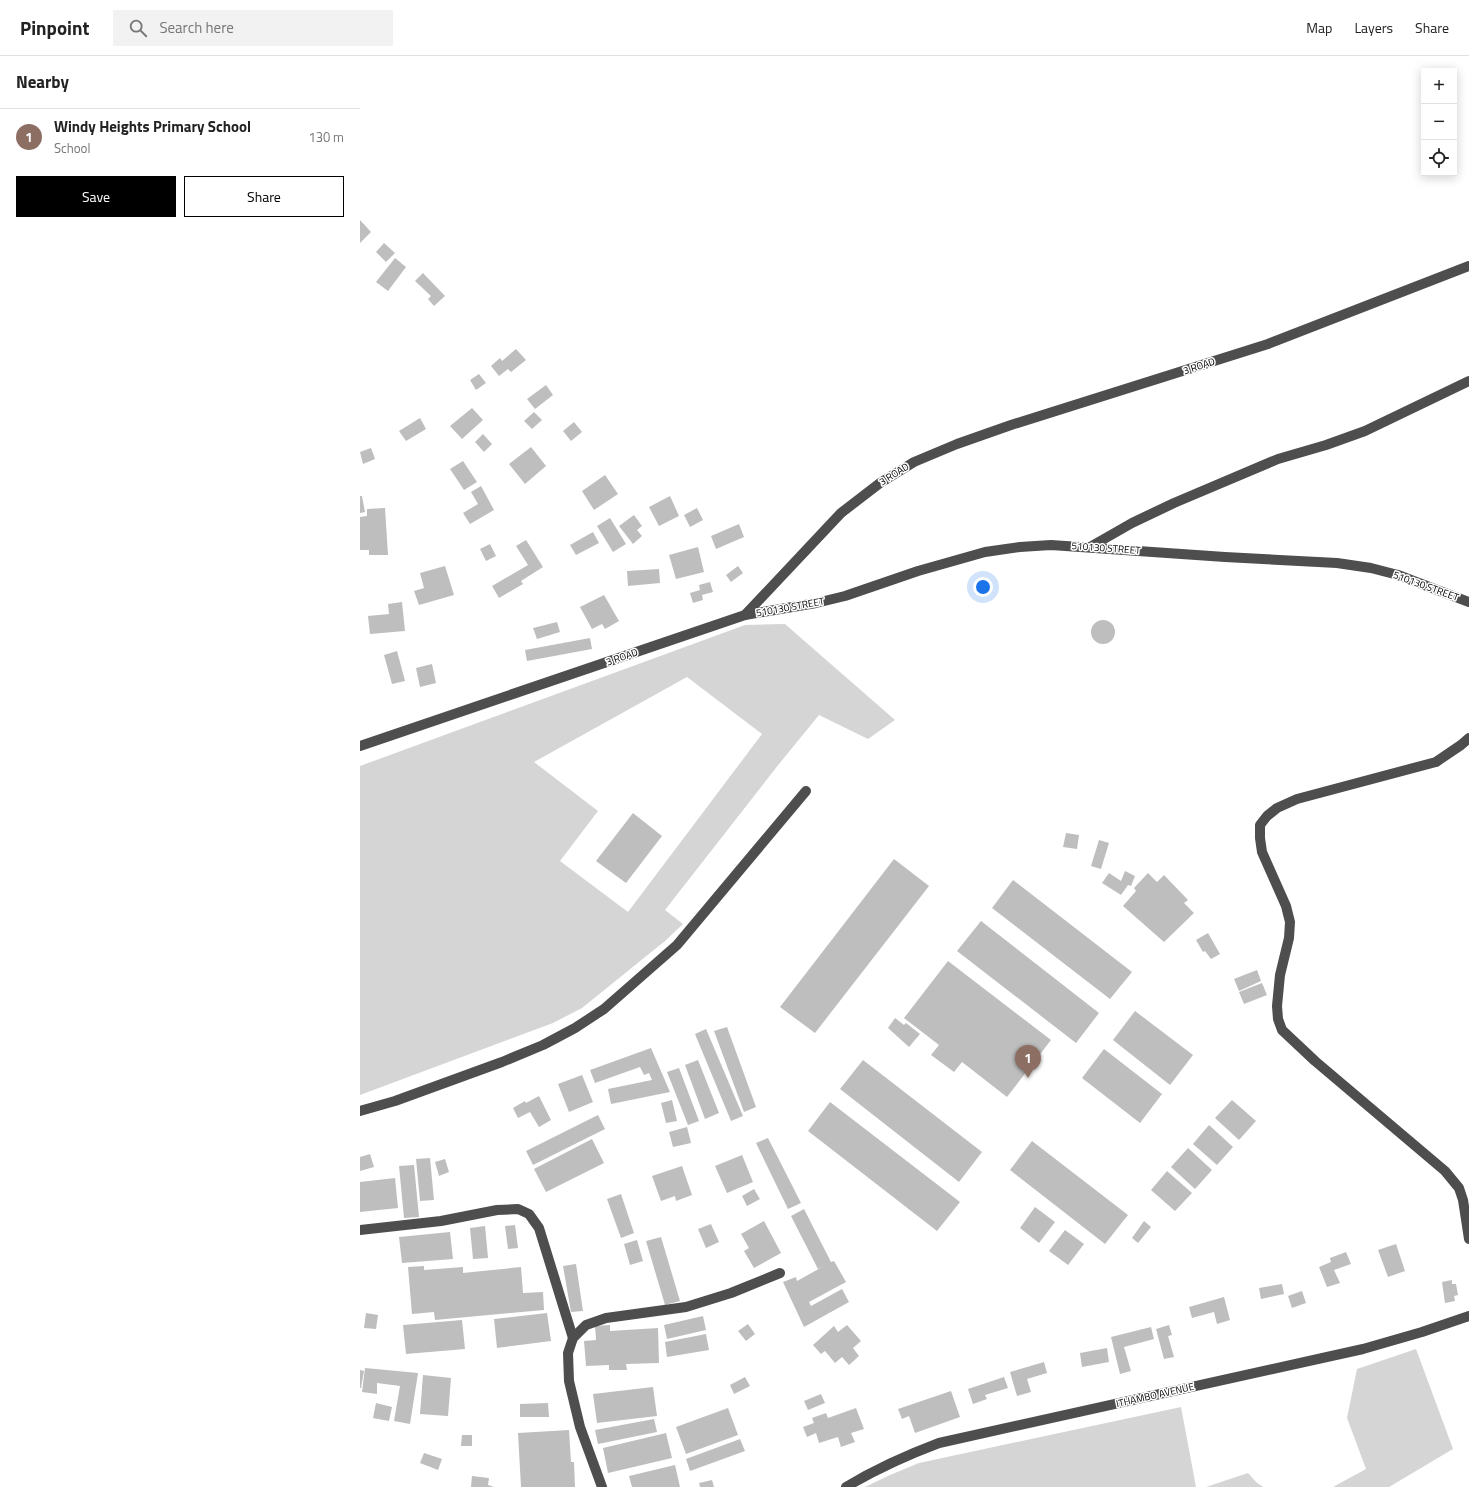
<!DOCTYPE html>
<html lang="en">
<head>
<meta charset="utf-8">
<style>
  :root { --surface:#fff; --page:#f2f2f2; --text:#222; --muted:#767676; --line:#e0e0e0; --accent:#000 }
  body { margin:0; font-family:"Titillium Web",sans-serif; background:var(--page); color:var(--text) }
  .controls { position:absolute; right:12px; top:12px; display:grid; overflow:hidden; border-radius:0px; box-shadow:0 2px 10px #0003 }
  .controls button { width:36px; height:36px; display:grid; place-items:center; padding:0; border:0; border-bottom:1px solid var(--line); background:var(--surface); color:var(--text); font:20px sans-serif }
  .you { position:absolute; left:623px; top:531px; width:14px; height:14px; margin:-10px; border:3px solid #fff; border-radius:50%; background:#1a73e8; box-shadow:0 0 0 6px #1a73e833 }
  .badge { display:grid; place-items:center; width:26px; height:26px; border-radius:50%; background:var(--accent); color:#fff; font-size:13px; font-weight:700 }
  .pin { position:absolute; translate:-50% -33px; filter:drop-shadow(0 1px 2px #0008) }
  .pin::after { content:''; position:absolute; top:21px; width:14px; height:12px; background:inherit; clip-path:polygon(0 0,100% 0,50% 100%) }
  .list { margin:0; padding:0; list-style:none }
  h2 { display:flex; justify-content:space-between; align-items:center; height:52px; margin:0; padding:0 16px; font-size:17px }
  h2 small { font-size:13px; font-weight:400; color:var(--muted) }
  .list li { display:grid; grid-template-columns:26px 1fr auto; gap:12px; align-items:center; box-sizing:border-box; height:56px; padding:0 16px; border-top:1px solid var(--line) }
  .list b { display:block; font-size:15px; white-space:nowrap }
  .list p { margin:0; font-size:13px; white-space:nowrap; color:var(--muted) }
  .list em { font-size:13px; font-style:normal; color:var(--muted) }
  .actions { display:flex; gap:8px; padding:12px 16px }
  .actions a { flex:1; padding:9px 0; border:1px solid var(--accent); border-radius:0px; text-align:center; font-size:14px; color:var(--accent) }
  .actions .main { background:var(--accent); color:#fff }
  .icon { flex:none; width:22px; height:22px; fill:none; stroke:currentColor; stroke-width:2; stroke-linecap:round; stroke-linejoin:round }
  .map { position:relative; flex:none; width:1109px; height:1431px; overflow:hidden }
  header { display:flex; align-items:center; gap:24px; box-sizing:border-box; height:56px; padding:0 20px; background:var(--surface); border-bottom:1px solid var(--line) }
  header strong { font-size:19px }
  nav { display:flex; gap:22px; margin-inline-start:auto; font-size:14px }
  .search { width:280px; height:36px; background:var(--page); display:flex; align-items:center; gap:10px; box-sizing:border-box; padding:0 14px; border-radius:0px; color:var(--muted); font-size:15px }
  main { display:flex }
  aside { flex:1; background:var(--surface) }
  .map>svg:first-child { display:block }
  .green { fill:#d5d5d5; fill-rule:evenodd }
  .building { fill:#bebebe }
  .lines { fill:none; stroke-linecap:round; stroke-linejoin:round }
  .minor { stroke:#4e4e4e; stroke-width:10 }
  .labels { text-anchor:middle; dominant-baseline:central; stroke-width:3; stroke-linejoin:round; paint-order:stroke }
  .street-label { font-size:10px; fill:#000; stroke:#fff }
</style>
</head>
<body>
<header>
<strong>Pinpoint</strong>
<div class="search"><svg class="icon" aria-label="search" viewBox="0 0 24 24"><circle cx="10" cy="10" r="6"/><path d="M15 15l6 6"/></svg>Search here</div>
<nav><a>Map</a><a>Layers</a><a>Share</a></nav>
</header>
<main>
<aside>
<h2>Nearby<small></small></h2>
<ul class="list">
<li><span class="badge" style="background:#8d6e63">1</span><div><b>Windy Heights Primary School</b><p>School</p></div><em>130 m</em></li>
</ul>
<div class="actions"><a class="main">Save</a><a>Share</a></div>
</aside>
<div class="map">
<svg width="1109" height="1431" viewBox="0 0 1109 1431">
  <rect width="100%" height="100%" fill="#fff"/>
  <g class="green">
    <path d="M425 568 535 664 508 683 459 659 419 708 305 854 323 868 305 885 222 952 193 967 0 1039V710L385 569ZM327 621 402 678 268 856 200 805 238 755 174 706Z"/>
    <path d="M1056 1293 1093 1393 1029 1431H973L1006 1413 987 1362 997 1313Z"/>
    <path d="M821 1351 836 1431H505L530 1419 559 1407Z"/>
    <path d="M888 1417 896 1426 903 1431H846Z"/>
  </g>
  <g class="building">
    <path d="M0 164 11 176 0 187Z"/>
    <path d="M24 187 35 197 26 206 16 196Z"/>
    <path d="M35 202 46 211 28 235 16 226Z"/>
    <path d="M63 217 85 240 74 250 68 243 71 240 55 225Z"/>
    <path d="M156 293 166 304 151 316 148 313 139 320 131 310 140 302 142 305Z"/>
    <path d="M119 318 126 327 116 334 110 324Z"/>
    <path d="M186 329 193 339 175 353 167 343Z"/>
    <path d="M112 352 123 364 102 383 90 370Z"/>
    <path d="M174 356 182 364 172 373 164 365Z"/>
    <path d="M60 362 66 373 46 385 39 375Z"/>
    <path d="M214 366 222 376 211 385 203 375Z"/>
    <path d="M123 378 132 388 124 396 115 386Z"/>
    <path d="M171 391 186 410 165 428 149 408Z"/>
    <path d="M11 392 15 403 3 408 0 396Z"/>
    <path d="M103 405 117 426 104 434 90 413Z"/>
    <path d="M245 419 258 438 234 454 222 435Z"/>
    <path d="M121 430 134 454 110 468 103 457 118 448 111 436Z"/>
    <path d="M0 440H2L5 456 0 457Z"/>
    <path d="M310 440 319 460 299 470 289 451Z"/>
    <path d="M25 452 28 499H9V494H0V461L7 460V453Z"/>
    <path d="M337 452 343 464 330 471 324 459Z"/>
    <path d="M274 459 282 470 277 474 282 480 273 488 259 470Z"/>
    <path d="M250 462 266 488 253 496 237 470Z"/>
    <path d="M379 468 384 481 356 493 351 480Z"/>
    <path d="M233 476 239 487 216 499 210 489Z"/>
    <path d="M166 484 183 511 161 525 163 528 139 542 132 530 168 509 156 490Z"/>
    <path d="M130 488 136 500 126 505 120 493Z"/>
    <path d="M338 491 344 516 316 523 309 499Z"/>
    <path d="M85 510 94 539 59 549 54 535 64 532 60 517Z"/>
    <path d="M378 510 383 517 371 526 366 519Z"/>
    <path d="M299 513 300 527 268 530 267 515Z"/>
    <path d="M350 526 353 536 342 539 343 544 333 547 330 537 340 534 339 529Z"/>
    <path d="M244 539 259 565 245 573 242 568 232 573 220 551Z"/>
    <path d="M42 546 45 575 10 578 8 560 29 558 28 548Z"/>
    <circle cx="743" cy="576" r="12"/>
    <path d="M197 566 200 576 177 583 173 572Z"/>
    <path d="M230 582 232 593 167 605 165 594Z"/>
    <path d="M37 595 45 625 32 628 24 599Z"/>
    <path d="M72 608 76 627 60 631 56 612Z"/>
    <path d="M273 757 302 780 266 827 236 805Z"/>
    <path d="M706 777 719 779 717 793 703 791Z"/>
    <path d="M739 784 749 787 741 813 731 810Z"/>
    <path d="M534 803 569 830 455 977 420 951Z"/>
    <path d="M765 815 775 820 771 830 768 829 761 839 742 827 749 817 761 825Z"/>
    <path d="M788 817 797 826 804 819 828 844 824 847 834 857 804 886 763 850 776 835 774 832Z"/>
    <path d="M653 824 772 916 750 943 632 852Z"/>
    <path d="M621 865 739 957 716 987 597 895Z"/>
    <path d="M848 877 860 898 851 903 845 895 843 896 836 884Z"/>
    <path d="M588 905 691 984 647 1041 602 1006 594 1016 571 999 579 989 544 962Z"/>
    <path d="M897 914 901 925 879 935 874 923Z"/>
    <path d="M902 927 907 939 884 948 879 936Z"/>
    <path d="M775 955 833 999 810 1029 753 984Z"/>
    <path d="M535 962 544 969 546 967 560 978 549 991 528 972Z"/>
    <path d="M367 971 396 1051 384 1056 354 975Z"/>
    <path d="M346 973 383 1060 371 1065 335 978Z"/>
    <path d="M291 992 310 1036 251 1048 248 1033 292 1024 289 1017 284 1019 280 1011 235 1027 230 1014Z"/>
    <path d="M744 993 802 1038 780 1067 722 1022Z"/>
    <path d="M338 1004 359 1057 345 1063 325 1009Z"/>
    <path d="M503 1004 622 1096 599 1126 480 1033Z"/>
    <path d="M319 1012 339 1065 328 1069 307 1016Z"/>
    <path d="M222 1019 233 1046 209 1056 198 1028Z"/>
    <path d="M179 1040 191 1064 179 1071 170 1056 158 1062 153 1052 165 1045 166 1047Z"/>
    <path d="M312 1044 317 1065 306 1067 301 1047Z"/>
    <path d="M872 1044 896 1065 879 1084 855 1062Z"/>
    <path d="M470 1046 600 1146 577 1175 448 1075Z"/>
    <path d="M238 1059 245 1073 173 1109 166 1095Z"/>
    <path d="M849 1069 873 1091 857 1109 833 1088Z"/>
    <path d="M327 1071 331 1087 313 1091 309 1076Z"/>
    <path d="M408 1082 441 1147 428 1153 396 1087Z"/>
    <path d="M232 1083 244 1107 186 1136 174 1113Z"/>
    <path d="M672 1085 768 1159 745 1188 650 1114Z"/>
    <path d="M828 1092 852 1114 835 1133 811 1111Z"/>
    <path d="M10 1098 14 1111 0 1115V1101Z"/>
    <path d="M382 1099 393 1126 367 1137 355 1110Z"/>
    <path d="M70 1102 74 1144 60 1145 56 1103Z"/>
    <path d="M85 1103 89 1116 79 1120 75 1106Z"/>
    <path d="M54 1109 59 1161 44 1162 39 1110Z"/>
    <path d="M322 1110 332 1139 316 1145 315 1140 301 1145 292 1120Z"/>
    <path d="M807 1115 832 1137 815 1155 791 1134Z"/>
    <path d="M35 1122 38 1152 0 1156V1126Z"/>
    <path d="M394 1133 400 1143 387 1150 382 1140Z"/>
    <path d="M261 1138 274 1177 261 1182 247 1143Z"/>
    <path d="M675 1151 695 1166 679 1187 660 1172Z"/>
    <path d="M444 1153 471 1206 474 1205 486 1226 449 1246 451 1250 482 1233 489 1246 444 1271 423 1226 436 1221 437 1225 464 1210 458 1213 431 1160Z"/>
    <path d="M404 1165 421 1197 394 1212 384 1195 389 1192 381 1178Z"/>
    <path d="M784 1165 791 1171 778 1187 772 1182Z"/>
    <path d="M351 1168 359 1186 346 1192 338 1173Z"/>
    <path d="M155 1169 158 1192 148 1193 145 1170Z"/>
    <path d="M125 1170 128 1202 113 1203 110 1172Z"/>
    <path d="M705 1174 724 1188 708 1209 689 1195Z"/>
    <path d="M90 1176 93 1203 42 1207 39 1181Z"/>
    <path d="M301 1181 320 1245 305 1249 286 1185Z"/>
    <path d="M277 1184 283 1205 270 1209 264 1188Z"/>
    <path d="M1036 1188 1045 1215 1028 1221 1018 1194Z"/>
    <path d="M986 1196 991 1208 974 1214 980 1227 967 1231 959 1211 971 1206 970 1202Z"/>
    <path d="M216 1208 223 1255 211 1256 203 1210Z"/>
    <path d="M64 1210V1214L103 1211V1217L161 1211 163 1237 183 1236 184 1254 75 1264 74 1256 52 1258 48 1211Z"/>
    <path d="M1092 1224V1228H1096L1098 1239 1094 1240 1095 1245 1085 1247 1082 1226Z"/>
    <path d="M922 1228 924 1238 901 1243 899 1232Z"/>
    <path d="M942 1235 946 1247 932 1252 928 1240Z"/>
    <path d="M864 1241 870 1264 857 1268 854 1256 832 1262 829 1251Z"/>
    <path d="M6 1257 18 1259 16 1273 4 1272Z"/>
    <path d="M187 1257 191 1285 137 1292 134 1263Z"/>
    <path d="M343 1260 346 1274 307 1283 304 1269Z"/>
    <path d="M102 1264 105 1293 46 1298 43 1269Z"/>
    <path d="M388 1268 395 1278 386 1285 378 1275Z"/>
    <path d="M250 1269V1275L298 1272 299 1307 266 1308 267 1314H249V1309L226 1310 224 1285 236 1284 235 1270Z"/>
    <path d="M487 1269 501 1285 493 1292 499 1300 489 1309 482 1301 475 1307 465 1295 461 1298 453 1289 474 1270 478 1276Z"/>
    <path d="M809 1269 812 1279 808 1280 814 1301 804 1303 796 1273Z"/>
    <path d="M791 1271 794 1283 764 1291 771 1315 760 1318 751 1281Z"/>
    <path d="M346 1278 349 1294 307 1301 305 1286Z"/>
    <path d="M747 1292 749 1306 722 1311 720 1297Z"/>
    <path d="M684 1306 687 1317 667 1323 671 1336 657 1340 650 1316Z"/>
    <path d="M5 1312 58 1317 50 1368 34 1365 40 1330 17 1327V1338L2 1336Z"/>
    <path d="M0 1314 4 1315 1 1332H0Z"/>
    <path d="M63 1319 91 1322 88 1360 60 1358Z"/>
    <path d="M385 1321 390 1330 374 1338 370 1329Z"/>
    <path d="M644 1321 648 1332 625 1339 627 1343 613 1348 608 1333Z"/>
    <path d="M293 1331 297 1360 237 1367 233 1338Z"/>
    <path d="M591 1335 600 1361 555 1377 549 1360 542 1363 538 1353Z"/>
    <path d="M461 1338 465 1347 448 1354 444 1345Z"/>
    <path d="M16 1347 32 1351 29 1365 13 1362Z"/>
    <path d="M188 1347 189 1361H160V1348Z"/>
    <path d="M368 1352 378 1379 326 1398 316 1371Z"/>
    <path d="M496 1352 504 1373 491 1377 495 1386 481 1391 478 1381 459 1387 456 1377 447 1381 443 1371 454 1367 452 1362 466 1357 468 1362Z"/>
    <path d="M294 1363 297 1376 238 1388 235 1374Z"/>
    <path d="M209 1374 211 1406H214L215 1431H161L158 1377Z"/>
    <path d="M306 1377 312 1402 248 1417 243 1392Z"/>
    <path d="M102 1379H112V1390H101Z"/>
    <path d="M380 1383 385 1395 330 1415 326 1403Z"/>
    <path d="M64 1397 82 1403 78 1414 60 1407Z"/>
    <path d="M315 1409 320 1431H272L269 1420Z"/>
    <path d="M112 1420 129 1422 128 1429 134 1431H111Z"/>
    <path d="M352 1424 354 1431H340L339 1427Z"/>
  </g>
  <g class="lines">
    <g class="minor">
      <path d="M730 491 772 467 814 447 918 403 966 389 1005 375 1109 325"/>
      <path d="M385 559 456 547 485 540 558 515 625 496 660 491 691 489 865 501 977 507 1011 512 1038 519 1109 546"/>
      <path d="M1109 682 1101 689 1076 706 937 743 917 752 907 760 900 769V782L902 796 926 850 930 866 929 882 920 919 917 950 918 963 922 974 955 1005 1085 1115 1099 1132 1103 1144 1109 1183"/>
      <path d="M0 690 385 559 481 457 520 427 554 406 597 388 651 369 908 288 1109 210"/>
      <path d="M0 1055 35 1045 142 1006 183 989 215 972 244 953 317 889 446 735"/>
      <path d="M0 1174 81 1165 137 1154 158 1153 169 1158 179 1172 213 1282"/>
      <path d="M242 1431 220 1371 209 1325 208 1297 213 1282 226 1269 246 1262 326 1251 371 1237 420 1217"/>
      <path d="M486 1431C516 1413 547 1399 579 1387L1003 1293 1062 1276 1109 1260"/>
    </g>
  </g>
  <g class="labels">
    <g class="street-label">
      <text transform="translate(839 310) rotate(-18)">3 ROAD</text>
      <text transform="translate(534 418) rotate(-32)">3 ROAD</text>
      <text transform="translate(746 492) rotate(4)">510130 STREET</text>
      <text transform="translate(1066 530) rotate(20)">510130 STREET</text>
      <text transform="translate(430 551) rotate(-10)">510130 STREET</text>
      <text transform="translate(262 601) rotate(-19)">3 ROAD</text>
      <text transform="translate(795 1339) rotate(-13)">ITHAMBO AVENUE</text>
    </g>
  </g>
</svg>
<div class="controls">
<button>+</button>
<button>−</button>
<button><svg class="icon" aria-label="locate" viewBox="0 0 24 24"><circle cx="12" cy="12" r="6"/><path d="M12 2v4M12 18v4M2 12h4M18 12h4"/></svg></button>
</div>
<div class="you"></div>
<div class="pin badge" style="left:668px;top:1022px;background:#8d6e63">1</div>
</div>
</main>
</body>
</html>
